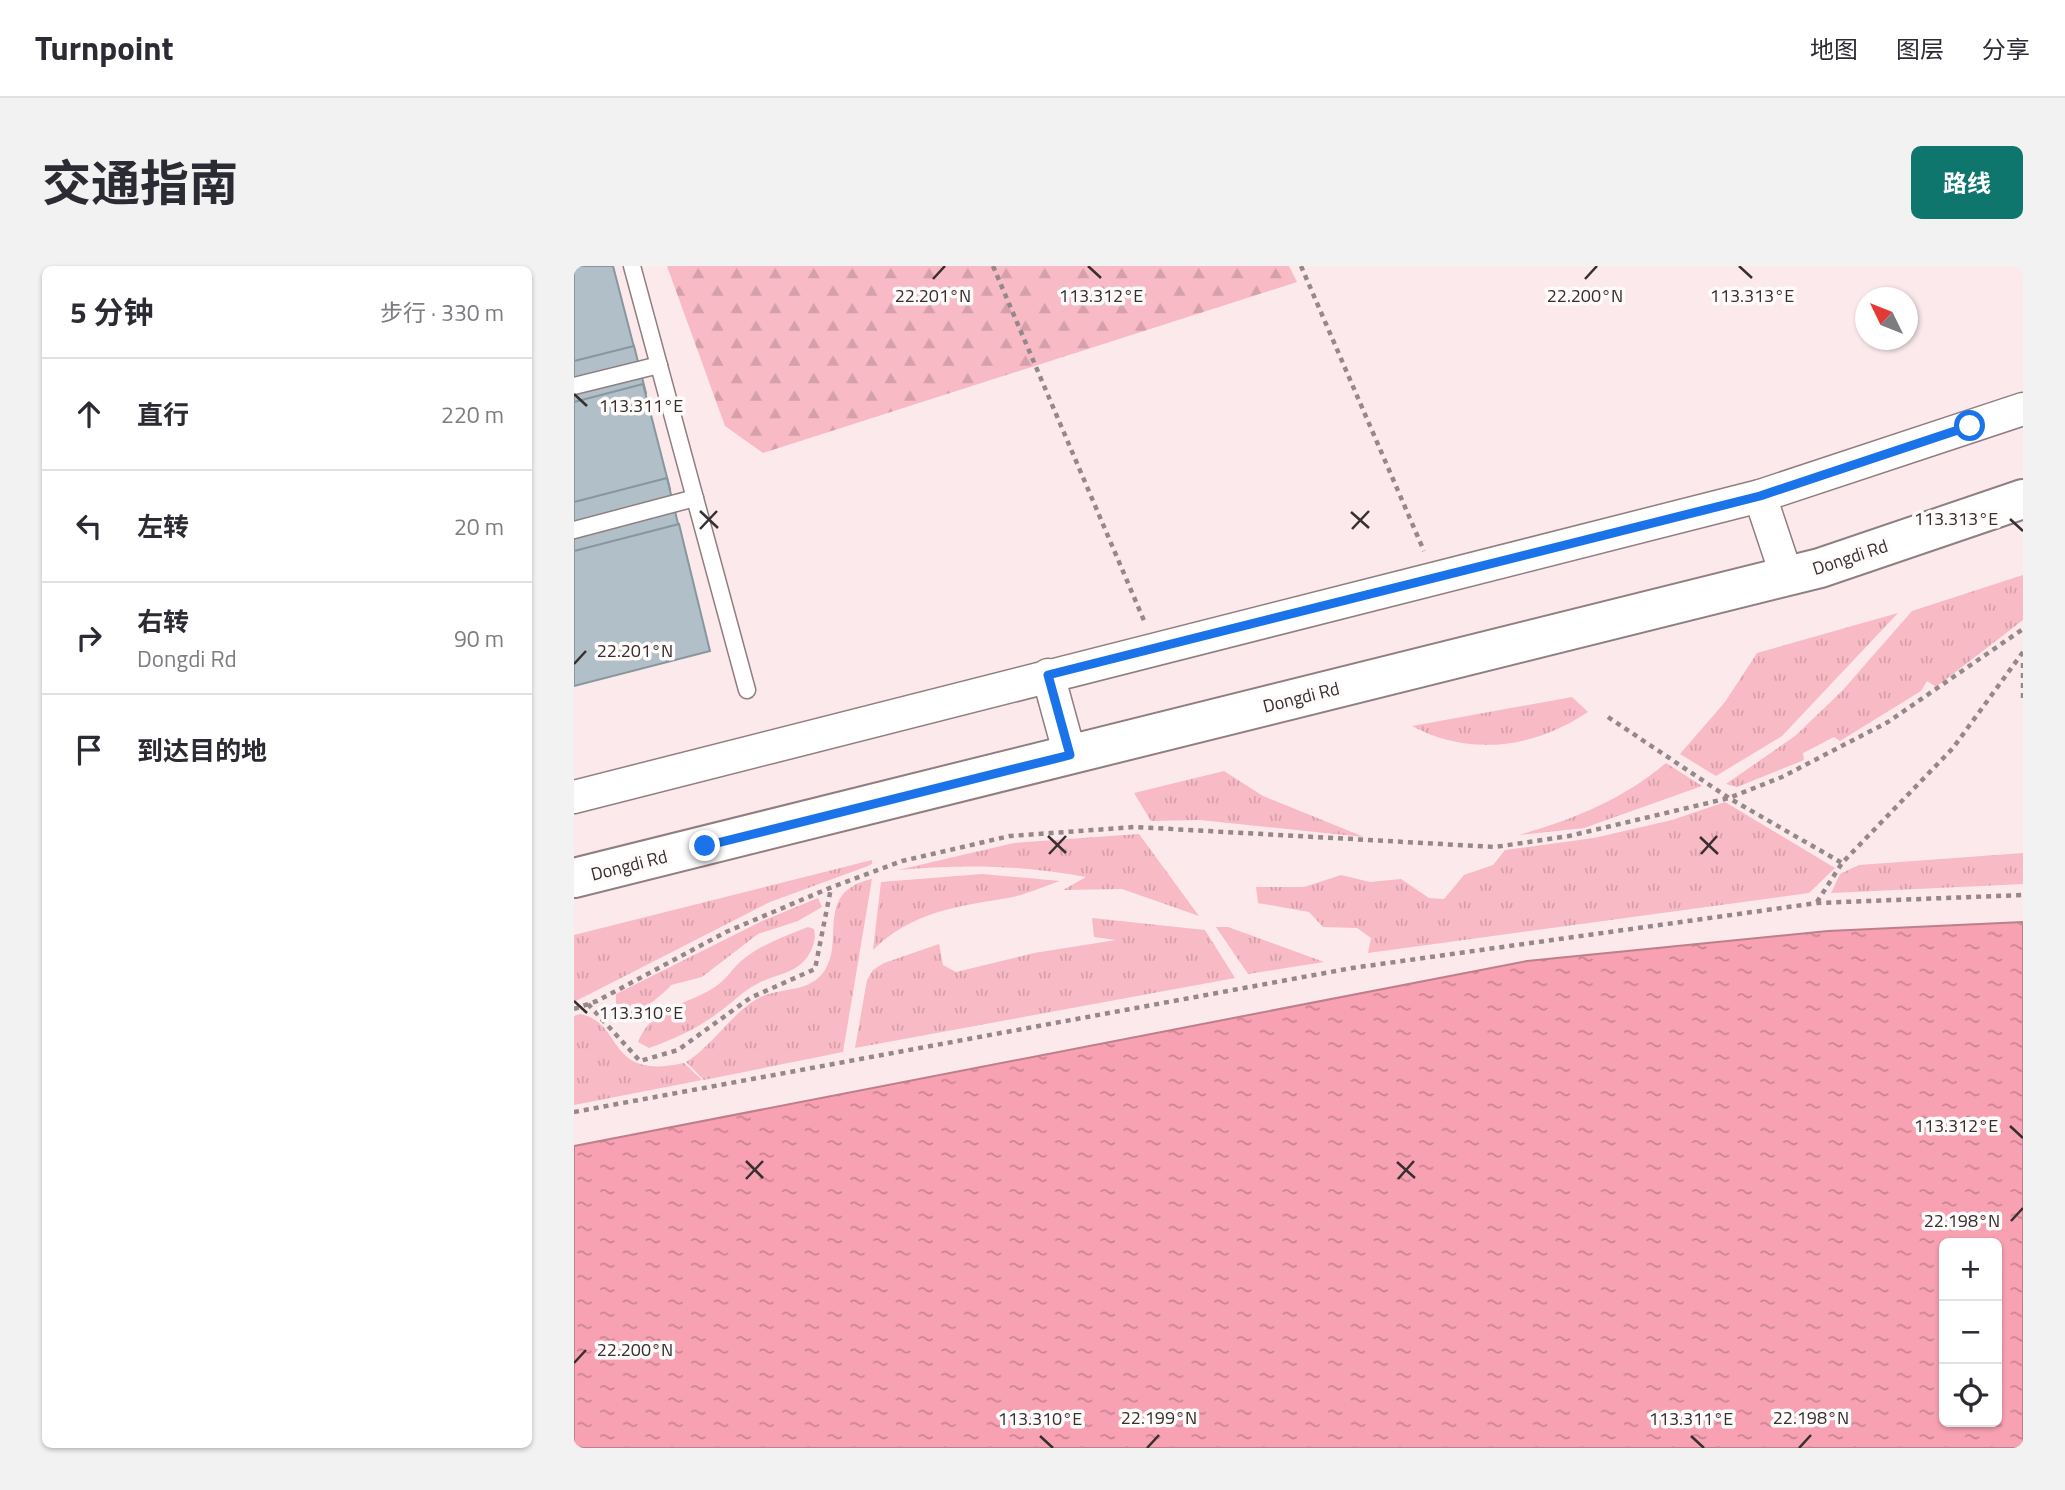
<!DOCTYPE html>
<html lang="zh">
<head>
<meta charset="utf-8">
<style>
  :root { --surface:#fff; --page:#f2f2f3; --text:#2b2b33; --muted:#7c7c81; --line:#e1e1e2; --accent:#0f766e }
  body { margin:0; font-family:"Titillium Web","Noto Sans SC",sans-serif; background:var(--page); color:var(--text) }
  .controls { position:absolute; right:21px; bottom:21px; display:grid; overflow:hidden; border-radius:10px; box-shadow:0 2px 5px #0004 }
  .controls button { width:63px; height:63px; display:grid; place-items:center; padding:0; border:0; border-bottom:2px solid var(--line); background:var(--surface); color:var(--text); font:35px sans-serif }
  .compass { position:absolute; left:1281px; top:21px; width:63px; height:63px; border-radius:50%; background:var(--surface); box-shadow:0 2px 5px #0004; rotate:313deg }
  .stop { position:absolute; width:21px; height:21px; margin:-16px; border:5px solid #1a73e8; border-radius:50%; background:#fff }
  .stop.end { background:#1a73e8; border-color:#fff; box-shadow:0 2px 7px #0008 }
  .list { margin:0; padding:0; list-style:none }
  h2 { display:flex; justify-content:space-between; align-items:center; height:91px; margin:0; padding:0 28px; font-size:30px }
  h2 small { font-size:23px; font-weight:400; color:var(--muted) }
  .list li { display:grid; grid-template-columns:46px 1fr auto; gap:21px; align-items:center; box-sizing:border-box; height:112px; padding:0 28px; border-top:2px solid var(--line) }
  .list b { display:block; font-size:26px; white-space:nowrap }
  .list p { margin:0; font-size:23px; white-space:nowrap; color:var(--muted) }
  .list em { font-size:23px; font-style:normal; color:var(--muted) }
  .icon { flex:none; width:38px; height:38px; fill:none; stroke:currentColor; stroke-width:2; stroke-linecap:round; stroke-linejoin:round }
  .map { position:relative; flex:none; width:1449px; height:1182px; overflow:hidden; border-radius:10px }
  header { display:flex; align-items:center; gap:42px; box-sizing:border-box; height:98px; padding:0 35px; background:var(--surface); border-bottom:2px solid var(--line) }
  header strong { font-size:33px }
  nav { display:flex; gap:38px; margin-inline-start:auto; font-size:24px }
  .intro { display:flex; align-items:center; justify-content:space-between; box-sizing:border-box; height:168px; padding:0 42px }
  h1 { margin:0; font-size:49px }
  .button { padding:18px 32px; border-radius:10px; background:var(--accent); color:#fff; font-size:24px; font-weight:700 }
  main { display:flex; gap:42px; padding:0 42px }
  aside { flex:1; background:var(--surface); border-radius:10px; box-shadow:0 2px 5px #0004 }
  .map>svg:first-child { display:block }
  .grass { fill:url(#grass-tufts) }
  .forest { fill:url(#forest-firs) }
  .water { fill:url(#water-ripples); stroke:#be7f8b; stroke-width:2; fill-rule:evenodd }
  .building { fill:#b0bfc8; stroke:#88969e; stroke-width:2 }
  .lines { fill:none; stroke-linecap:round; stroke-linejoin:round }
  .service-casing { stroke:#907f82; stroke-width:19 }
  .minor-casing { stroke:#907f82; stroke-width:35 }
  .secondary-casing { stroke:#907f82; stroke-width:42 }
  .path { stroke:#94888a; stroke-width:4.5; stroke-dasharray:5 5; stroke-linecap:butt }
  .service { stroke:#fff; stroke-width:16 }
  .minor { stroke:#fff; stroke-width:32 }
  .secondary { stroke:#fff; stroke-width:38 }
  .route { stroke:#1a73e8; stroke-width:9 }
  .ticks { fill:none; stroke:#362f30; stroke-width:2.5 }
  .labels { text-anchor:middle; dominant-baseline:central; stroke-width:7; stroke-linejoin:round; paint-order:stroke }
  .street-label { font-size:18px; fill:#362f30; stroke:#fffbfb }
  .ticks-label { font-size:18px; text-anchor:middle; fill:#362f30; stroke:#fffbfb; stroke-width:7; stroke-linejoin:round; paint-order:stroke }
</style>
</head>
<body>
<header>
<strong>Turnpoint</strong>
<nav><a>地图</a><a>图层</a><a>分享</a></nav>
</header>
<div class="intro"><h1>交通指南</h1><a class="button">路线</a></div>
<main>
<aside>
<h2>5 分钟<small>步行 · 330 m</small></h2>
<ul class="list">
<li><svg class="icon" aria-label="ahead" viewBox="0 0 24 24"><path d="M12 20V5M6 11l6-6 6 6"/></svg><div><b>直行</b></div><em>220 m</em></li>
<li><svg class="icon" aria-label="left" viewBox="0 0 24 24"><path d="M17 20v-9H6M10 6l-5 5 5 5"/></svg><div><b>左转</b></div><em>20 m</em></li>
<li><svg class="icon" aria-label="right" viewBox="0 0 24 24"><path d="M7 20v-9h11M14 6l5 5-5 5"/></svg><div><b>右转</b><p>Dongdi Rd</p></div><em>90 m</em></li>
<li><svg class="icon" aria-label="arrive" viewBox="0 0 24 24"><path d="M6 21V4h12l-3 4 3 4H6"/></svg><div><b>到达目的地</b></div></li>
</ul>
</aside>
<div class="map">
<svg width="1449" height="1182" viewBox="0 0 1449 1182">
  <defs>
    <pattern id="grass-tufts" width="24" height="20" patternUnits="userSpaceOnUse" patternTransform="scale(1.75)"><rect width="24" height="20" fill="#f8bac5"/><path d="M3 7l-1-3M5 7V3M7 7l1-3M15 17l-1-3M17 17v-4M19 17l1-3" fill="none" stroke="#d5a0aa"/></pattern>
    <pattern id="forest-firs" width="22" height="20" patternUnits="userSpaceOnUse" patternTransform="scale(1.75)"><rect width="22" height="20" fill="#f8bac5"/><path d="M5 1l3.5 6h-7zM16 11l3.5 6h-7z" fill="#d5a0aa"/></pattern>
    <pattern id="water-ripples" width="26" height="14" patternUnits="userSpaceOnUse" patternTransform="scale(1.75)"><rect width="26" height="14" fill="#f8a1b2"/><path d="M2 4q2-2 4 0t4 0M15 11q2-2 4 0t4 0" fill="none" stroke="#ca8491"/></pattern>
  </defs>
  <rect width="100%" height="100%" fill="#fce9ec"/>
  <g class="grass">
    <path d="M1449 309V354L1362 421 1353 415 1347 425 1266 475 1260 471 1229 487 1230 494 1163 521 1152 518 1221 470 1268 425 1338 345Z"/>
    <path d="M1324 347 1208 470 1142 510 1106 488 1151 436 1183 387Z"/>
    <path d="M998 431 1014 446C960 482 896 491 838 460Z"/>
    <path d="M1092 497 1128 520 1010 562 945 569C1000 553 1048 534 1092 497Z"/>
    <path d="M650 505 689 530 790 571 626 554 577 555 560 527Z"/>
    <path d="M1151 536 1261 602 1235 627 794 687 797 672 783 662 749 661 735 646 684 637 682 621H730L767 609 796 616 827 613 855 632 870 633 890 609 919 599 931 584 1020 572 1098 554Z"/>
    <path d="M565 568 625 650 548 623 489 624 512 611C449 599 387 598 324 604L440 577Z"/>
    <path d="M1449 587V618L1257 627 1266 608 1285 599Z"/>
    <path d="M298 594V598L294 600 196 636 0 736V669Z"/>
    <path d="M408 608 486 615C470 620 452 629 434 632 384 640 337 646 299 684L307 616Z"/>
    <path d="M298 613 269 786 130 814 112 796C139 780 161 742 189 730 210 721 236 727 251 704 271 673 240 626 298 613Z"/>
    <path d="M244 632 248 641 224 655 184 668 128 711 97 719C95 724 53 756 48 757L42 744V728L188 655Z"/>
    <path d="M518 652 631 664 661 712 281 782 293 714 299 704 310 697 365 678 369 699 382 706 460 687 542 674 520 671Z"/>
    <path d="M234 661 240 663C243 672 238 686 231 694 219 708 199 709 183 718 169 725 160 735 148 744 126 761 101 773 75 782L64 776C79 738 118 739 145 718 153 712 159 702 167 695 186 679 211 670 234 661Z"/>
    <path d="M642 661H654L750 696 674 708Z"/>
    <path d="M6 748C51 757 31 815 110 797L128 814 0 839V750Z"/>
  </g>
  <path class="forest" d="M93 0H715L723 16 189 187 151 160Z"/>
  <path class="water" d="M1449 656V1182H0V880L953 695 1254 665ZM1370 977H1423V1156H1370Z"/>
  <g class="building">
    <path d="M0 0H39L61 85 0 101Z"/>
    <path d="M60 80 72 127 0 145V95Z"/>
    <path d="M69 118 96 223 0 247V136Z"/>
    <path d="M93 212 106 266 0 294V236Z"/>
    <path d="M105 258 136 385 0 420V285Z"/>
  </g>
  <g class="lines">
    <g class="service-casing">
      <g id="service">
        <path d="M58 0 173 424"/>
        <path d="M0 120 85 99"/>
        <path d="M0 264 121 232"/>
      </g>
    </g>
    <g class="minor-casing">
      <g id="minor">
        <path d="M1186 230 1213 311"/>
        <path d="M474 409 496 489"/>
        <path d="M0 531 1186 230 1449 143"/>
      </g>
    </g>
    <g class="secondary-casing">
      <path id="secondary" d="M0 612 1246 302 1449 233"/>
    </g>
    <g class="path">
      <path d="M419 0 571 357"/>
      <path d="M727 0 850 285"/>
      <path d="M1449 397V436"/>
      <path d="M1034 451 1155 532 1268 597"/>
      <path d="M1243 636 1268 597 1379 482 1449 386"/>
      <path d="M14 738 66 795 104 784 176 732 241 703 257 622"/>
      <path d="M0 743 23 735 152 666 258 621 328 595 436 570 561 561 921 581 995 570 1155 532 1208 511 1314 456 1449 363"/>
      <path d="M0 846 778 702 1243 637 1449 629"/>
    </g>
    <use href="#service" class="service"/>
    <use href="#minor" class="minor"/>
    <use href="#secondary" class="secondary"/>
  </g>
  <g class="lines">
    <path class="route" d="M131 580 496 489 474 409 1186 230 1396 160"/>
  </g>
  <path class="ticks" d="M514 0 527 12M1165 0 1178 12M359 13 371 0M1011 13 1023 0M0 128 13 140M126 245 144 262M777 246 795 262M1436 253 1449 265M126 263 143 245M778 263 795 245M0 398 12 385M474 570 492 587M1126 571 1144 588M475 588 492 570M1127 588 1143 570M0 735 13 747M1436 860 1449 872M172 895 189 912M823 896 841 912M172 913 189 895M824 913 840 895M1437 955 1449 942M0 1097 12 1084M466 1170 479 1182M1117 1170 1130 1182M573 1182 585 1169M1225 1182 1237 1169"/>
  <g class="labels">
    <g class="street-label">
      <text transform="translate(1276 291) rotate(-18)">Dongdi Rd</text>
      <text transform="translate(727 431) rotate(-14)">Dongdi Rd</text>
      <text transform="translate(55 599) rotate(-14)">Dongdi Rd</text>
    </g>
  </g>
  <g class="ticks-label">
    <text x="527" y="36">113.312°E</text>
    <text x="1178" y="36">113.313°E</text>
    <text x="359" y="36">22.201°N</text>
    <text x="1011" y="36">22.200°N</text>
    <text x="67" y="146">113.311°E</text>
    <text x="1382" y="259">113.313°E</text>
    <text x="61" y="391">22.201°N</text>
    <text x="67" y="753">113.310°E</text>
    <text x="1382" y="866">113.312°E</text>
    <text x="1388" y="961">22.198°N</text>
    <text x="61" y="1090">22.200°N</text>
    <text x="585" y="1158">22.199°N</text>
    <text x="1237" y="1158">22.198°N</text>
    <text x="466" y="1159">113.310°E</text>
    <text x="1117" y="1159">113.311°E</text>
  </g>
</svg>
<div class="controls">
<button>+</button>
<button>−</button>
<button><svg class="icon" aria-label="locate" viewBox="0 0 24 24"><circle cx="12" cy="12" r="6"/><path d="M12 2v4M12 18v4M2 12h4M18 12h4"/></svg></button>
</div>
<svg class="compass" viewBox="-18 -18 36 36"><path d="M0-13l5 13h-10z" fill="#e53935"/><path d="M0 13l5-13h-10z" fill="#7c7c81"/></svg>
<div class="stop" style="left:1396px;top:160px"></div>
<div class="stop end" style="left:131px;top:580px"></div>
</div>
</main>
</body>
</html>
